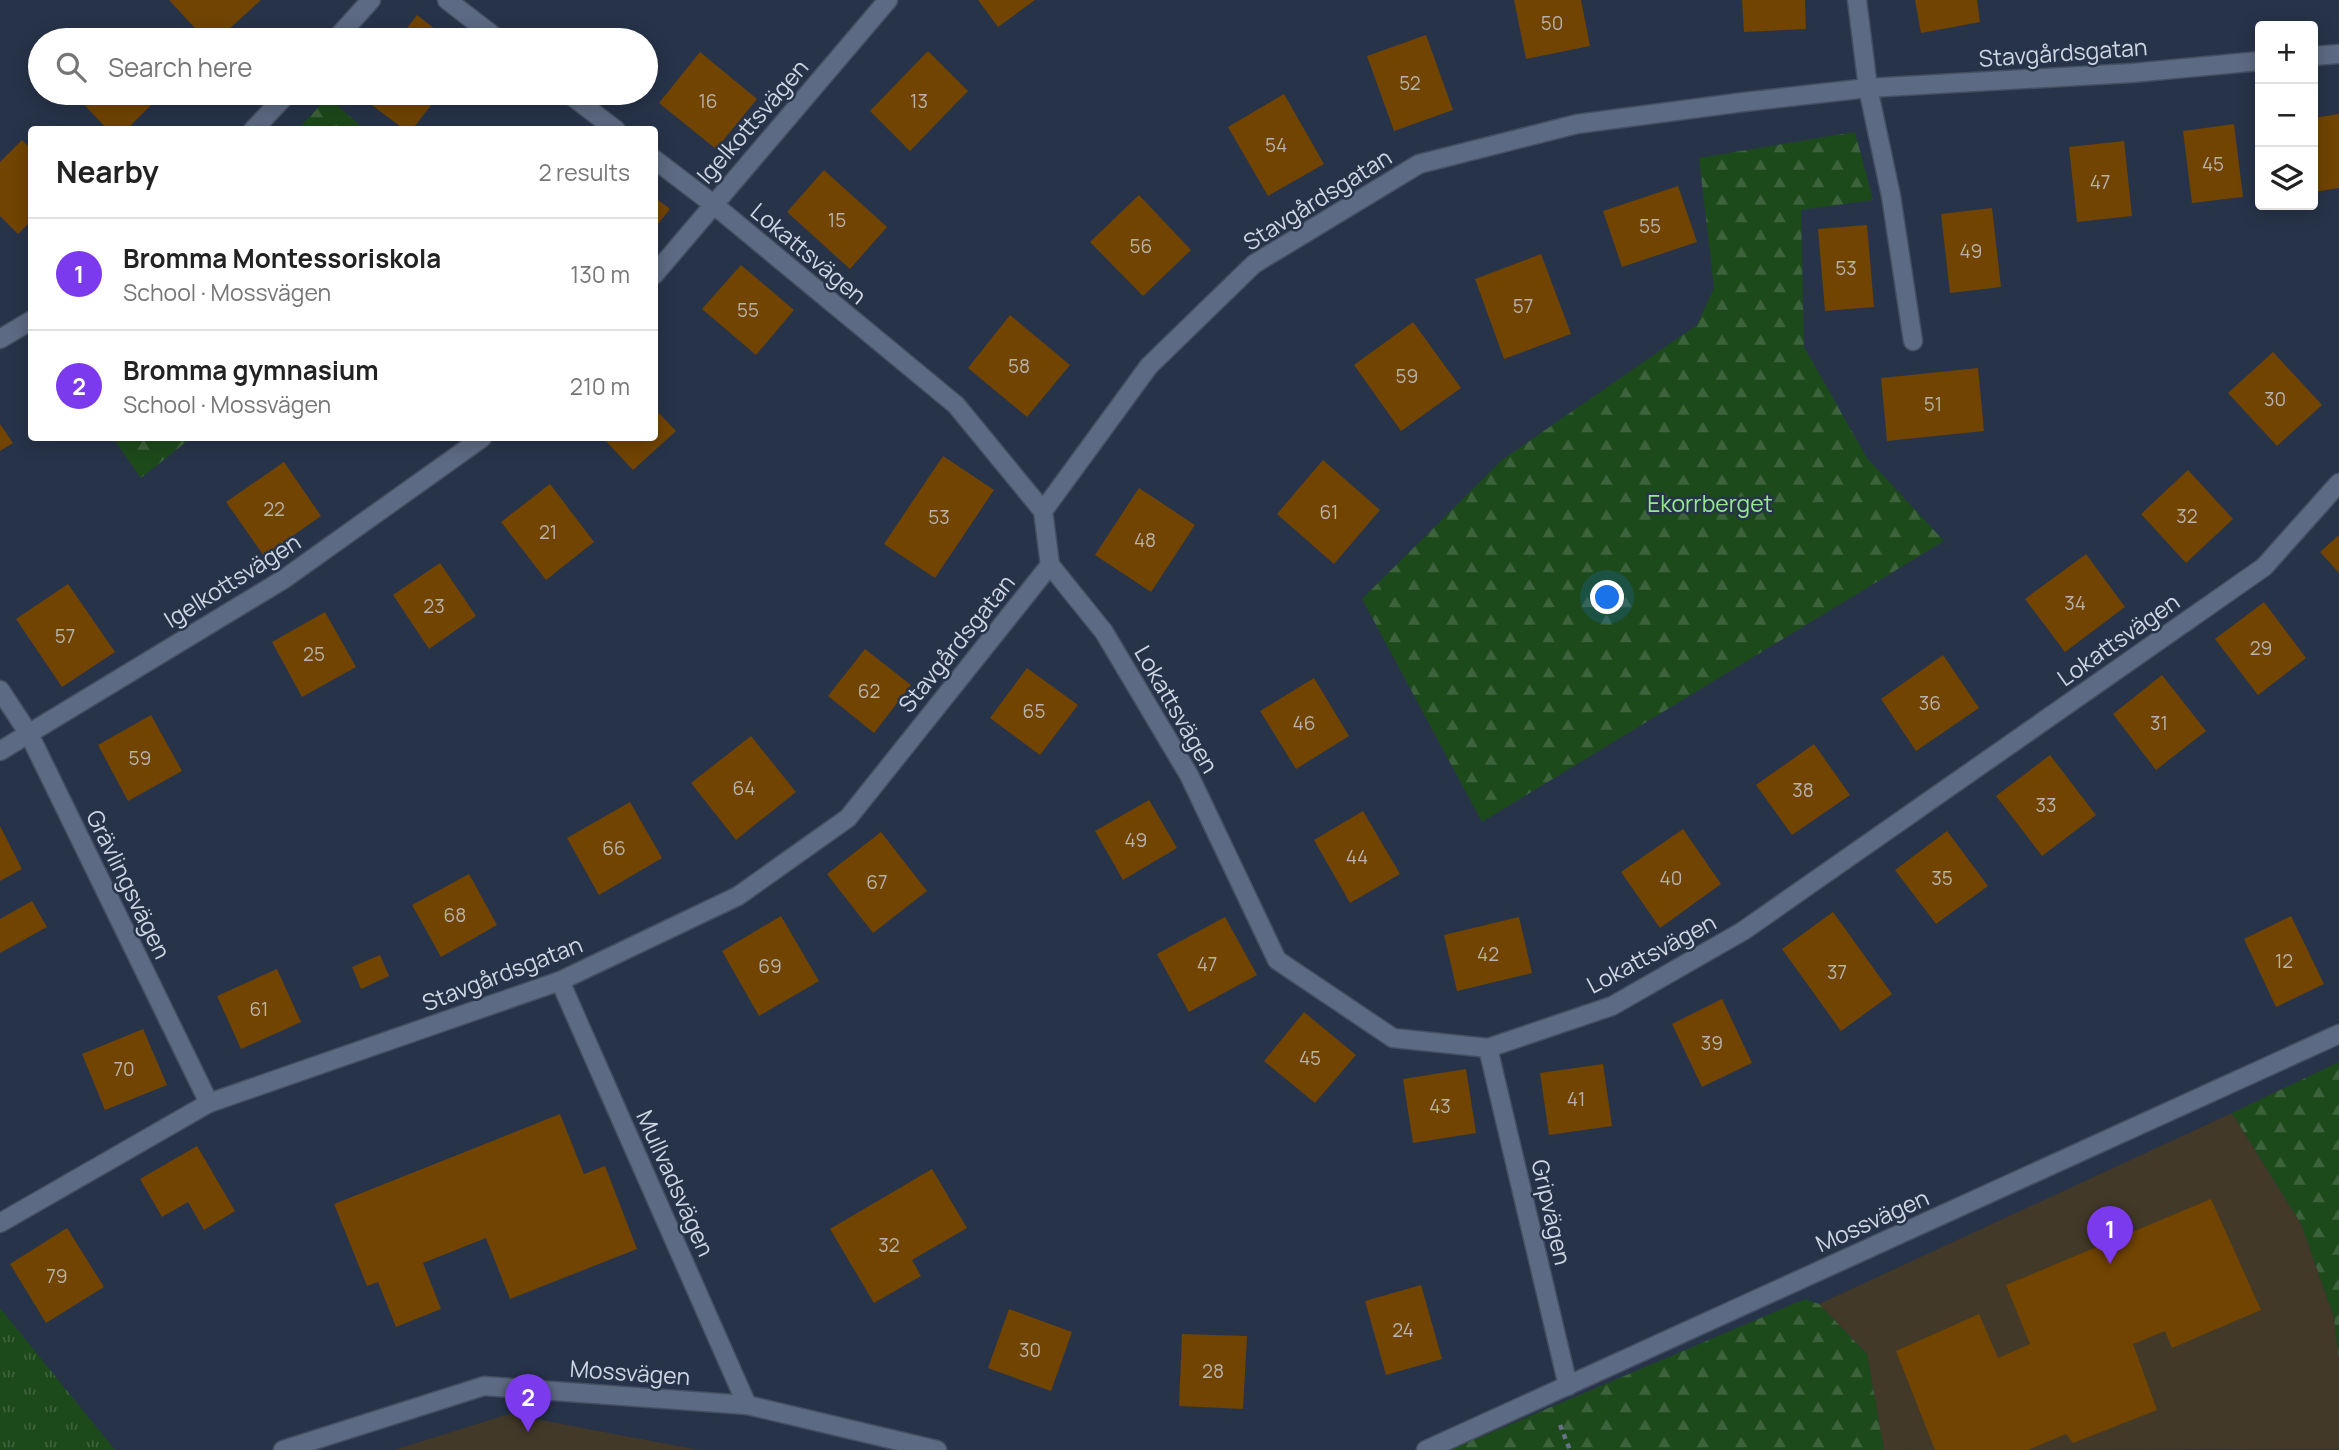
<!DOCTYPE html>
<html lang="en">
<head>
<meta charset="utf-8">
<style>
  :root { --surface:#fff; --page:#f2f2f2; --text:#222; --muted:#767676; --line:#e0e0e0; --accent:#7c3aed }
  body { margin:0; font-family:Manrope,sans-serif; background:var(--page); color:var(--text) }
  .controls { position:absolute; right:21px; top:21px; display:grid; overflow:hidden; border-radius:7px; box-shadow:0 4px 18px #0003 }
  .controls button { width:63px; height:63px; display:grid; place-items:center; padding:0; border:0; border-bottom:2px solid var(--line); background:var(--surface); color:var(--text); font:35px sans-serif }
  .you { position:absolute; left:1608px; top:598px; width:24px; height:24px; margin:-18px; border:5px solid #fff; border-radius:50%; background:#1a73e8; box-shadow:0 0 0 10px #1a73e833 }
  .badge { display:grid; place-items:center; width:46px; height:46px; border-radius:50%; background:var(--accent); color:#fff; font-size:23px; font-weight:700 }
  .pin { position:absolute; translate:-50% -58px; filter:drop-shadow(0 2px 4px #0008) }
  .pin::after { content:''; position:absolute; top:37px; width:24px; height:21px; background:inherit; clip-path:polygon(0 0,100% 0,50% 100%) }
  .list { margin:0; padding:0; list-style:none }
  h2 { display:flex; justify-content:space-between; align-items:center; height:91px; margin:0; padding:0 28px; font-size:30px }
  h2 small { font-size:23px; font-weight:400; color:var(--muted) }
  .list li { display:grid; grid-template-columns:46px 1fr auto; gap:21px; align-items:center; box-sizing:border-box; height:112px; padding:0 28px; border-top:2px solid var(--line) }
  .list b { display:block; font-size:26px; white-space:nowrap }
  .list p { margin:0; font-size:23px; white-space:nowrap; color:var(--muted) }
  .list em { font-size:23px; font-style:normal; color:var(--muted) }
  .icon { flex:none; width:38px; height:38px; fill:none; stroke:currentColor; stroke-width:2; stroke-linecap:round; stroke-linejoin:round }
  .map { position:relative; flex:none; width:2339px; height:1450px; overflow:hidden }
  .search { position:absolute; background:var(--surface); box-shadow:0 4px 18px #0003; left:28px; top:28px; width:630px; height:77px; display:flex; align-items:center; gap:18px; box-sizing:border-box; padding:0 24px; border-radius:38px; color:var(--muted); font-size:26px }
  .panel { position:absolute; background:var(--surface); box-shadow:0 4px 18px #0003; left:28px; top:126px; width:630px; height:315px; border-radius:7px }
  .map>svg:first-child { display:block }
  .education { fill:#423928 }
  .grass { fill:url(#grass-tufts) }
  .forest { fill:url(#forest-firs) }
  .building { fill:#714401 }
  .lines { fill:none; stroke-linecap:round; stroke-linejoin:round }
  .lane-casing { stroke:#454f62; stroke-width:21 }
  .street-casing { stroke:#454f62; stroke-width:21 }
  .path { stroke:#677184; stroke-width:4.5; stroke-dasharray:5 5; stroke-linecap:butt }
  .lane { stroke:#5d6a83; stroke-width:18 }
  .street { stroke:#5d6a83; stroke-width:18 }
  .labels { text-anchor:middle; dominant-baseline:central; stroke-width:5; stroke-linejoin:round; paint-order:stroke }
  .number-label { font-size:19px; fill:#b7b2ab }
  .street-label { font-size:23px; fill:#ced6e4; stroke:#273349 }
  .park-label { font-size:23px; fill:#95e98f; stroke:#273349 }
</style>
</head>
<body>
<div class="map">
<svg width="2339" height="1450" viewBox="0 0 2339 1450">
  <defs>
    <pattern id="grass-tufts" width="24" height="20" patternUnits="userSpaceOnUse" patternTransform="scale(1.75)"><rect width="24" height="20" fill="#1d4a1b"/><path d="M3 7l-1-3M5 7V3M7 7l1-3M15 17l-1-3M17 17v-4M19 17l1-3" fill="none" stroke="#3d633c"/></pattern>
    <pattern id="forest-firs" width="22" height="20" patternUnits="userSpaceOnUse" patternTransform="scale(1.75)"><rect width="22" height="20" fill="#1d4a1b"/><path d="M5 1l3.5 6h-7zM16 11l3.5 6h-7z" fill="#3d633c"/></pattern>
  </defs>
  <rect width="100%" height="100%" fill="#273349"/>
  <g class="education">
    <path d="M2232 1113 2301 1224 2334 1317 2339 1359V1449L1884 1450 1867 1354 1819 1304Z"/>
    <path d="M509 1414 699 1450H394Z"/>
  </g>
  <path class="grass" d="M0 1308 115 1450H0Z"/>
  <g class="forest">
    <path d="M328 97 364 129H298Z"/>
    <path d="M1855 132 1873 200 1801 210 1804 347 1867 458 1944 541 1482 822 1362 599 1502 460 1697 325 1714 288 1699 158Z"/>
    <path d="M113 438H191L141 478Z"/>
    <path d="M2339 1062V1359L2334 1317 2301 1224 2232 1113Z"/>
    <path d="M1805 1299 1819 1304 1867 1354 1884 1450H1450Z"/>
  </g>
  <g class="building">
    <path d="M169 0H261L217 40H206Z"/>
    <path d="M978 0H1035L998 27Z"/>
    <path d="M1514 0H1581L1590 46 1526 59Z"/>
    <path d="M1742 0H1805L1806 29 1744 32Z"/>
    <path d="M1915 0H1977L1980 22 1921 33Z"/>
    <path d="M417 15 449 40H398Z"/>
    <path d="M1426 35 1453 110 1394 131 1367 56Z"/>
    <path d="M928 51 968 91 910 151 870 111Z"/>
    <path d="M700 52 757 99 716 149 659 103Z"/>
    <path d="M83 93H151L157 99 126 130H108L78 98Z"/>
    <path d="M356 93H440L412 130H405Z"/>
    <path d="M1284 94 1324 164 1268 196 1228 127Z"/>
    <path d="M2339 114V188L2314 192 2313 118Z"/>
    <path d="M2234 124 2243 197 2192 203 2183 131Z"/>
    <path d="M22 140 32 150V220L18 234 0 216V162Z"/>
    <path d="M2124 141 2132 216 2077 222 2069 147Z"/>
    <path d="M824 170 887 227 850 269 787 212Z"/>
    <path d="M1678 186 1697 242 1622 267 1603 211Z"/>
    <path d="M1139 195 1191 250 1143 296 1090 242Z"/>
    <path d="M654 197 670 209 654 229Z"/>
    <path d="M1992 208 2001 287 1950 293 1941 214Z"/>
    <path d="M1867 225 1874 307 1825 311 1818 229Z"/>
    <path d="M1541 254 1571 334 1504 359 1475 279Z"/>
    <path d="M741 265 794 310 756 355 702 309Z"/>
    <path d="M1010 315 1070 365 1027 417 968 368Z"/>
    <path d="M1413 322 1461 388 1401 431 1354 365Z"/>
    <path d="M2273 352 2322 405 2277 446 2228 393Z"/>
    <path d="M1978 368 1984 431 1887 441 1881 378Z"/>
    <path d="M654 408 676 431 633 470 603 438H654Z"/>
    <path d="M0 424 13 443 0 451Z"/>
    <path d="M943 456 994 490 935 578 884 544Z"/>
    <path d="M1323 460 1380 510 1334 564 1277 514Z"/>
    <path d="M284 462 321 516 264 556 226 502Z"/>
    <path d="M2188 470 2233 519 2186 563 2141 514Z"/>
    <path d="M550 484 594 542 546 580 501 522Z"/>
    <path d="M1139 488 1195 525 1151 592 1095 555Z"/>
    <path d="M2339 535V573L2320 552Z"/>
    <path d="M2086 554 2125 607 2065 652 2025 599Z"/>
    <path d="M440 563 476 616 429 649 393 595Z"/>
    <path d="M68 584 115 652 62 687 16 619Z"/>
    <path d="M2264 602 2306 658 2258 695 2215 639Z"/>
    <path d="M325 612 356 667 302 697 272 642Z"/>
    <path d="M865 649 911 685 874 733 828 696Z"/>
    <path d="M1943 655 1979 708 1916 751 1881 699Z"/>
    <path d="M1027 668 1078 705 1040 755 990 718Z"/>
    <path d="M2162 675 2206 731 2156 770 2113 714Z"/>
    <path d="M1314 678 1349 736 1296 769 1260 711Z"/>
    <path d="M151 715 182 771 128 801 98 745Z"/>
    <path d="M751 736 796 792 736 840 691 783Z"/>
    <path d="M1814 744 1850 795 1792 835 1756 785Z"/>
    <path d="M2050 755 2096 815 2042 856 1996 796Z"/>
    <path d="M1149 800 1177 848 1123 880 1095 831Z"/>
    <path d="M630 802 662 858 599 895 567 838Z"/>
    <path d="M1363 811 1400 874 1350 903 1314 840Z"/>
    <path d="M0 826 22 869 0 881Z"/>
    <path d="M1683 829 1721 884 1660 928 1621 872Z"/>
    <path d="M1947 831 1988 886 1936 924 1895 870Z"/>
    <path d="M881 832 927 891 873 933 827 874Z"/>
    <path d="M469 874 497 925 441 957 412 905Z"/>
    <path d="M32 901 47 927 0 953V919Z"/>
    <path d="M1833 912 1892 994 1841 1031 1782 949Z"/>
    <path d="M781 916 819 981 759 1016 722 951Z"/>
    <path d="M2291 916 2324 984 2276 1007 2244 939Z"/>
    <path d="M1225 917 1257 975 1189 1012 1157 954Z"/>
    <path d="M1519 917 1532 973 1457 991 1444 935Z"/>
    <path d="M380 955 389 976 361 989 352 967Z"/>
    <path d="M277 969 301 1022 241 1049 217 996Z"/>
    <path d="M1722 999 1752 1063 1702 1087 1672 1024Z"/>
    <path d="M1304 1012 1356 1055 1315 1103 1264 1061Z"/>
    <path d="M143 1029 167 1085 105 1110 82 1054Z"/>
    <path d="M1603 1064 1612 1126 1549 1135 1540 1073Z"/>
    <path d="M1466 1069 1476 1133 1413 1143 1403 1079Z"/>
    <path d="M560 1114 584 1174 605 1166 637 1249 510 1299 486 1238 423 1263 441 1309 396 1327 378 1282 367 1286 334 1204Z"/>
    <path d="M197 1146 235 1211 204 1230 188 1202 162 1217 140 1179Z"/>
    <path d="M932 1169 967 1228 912 1260 921 1276 874 1303 830 1229Z"/>
    <path d="M2211 1199 2261 1310 2172 1348 2165 1331 2133 1344 2157 1410 2073 1443 2066 1434 2028 1450H1935L1896 1351 1979 1314 1998 1358 2030 1344 2006 1285Z"/>
    <path d="M67 1228 104 1287 46 1323 10 1264Z"/>
    <path d="M1421 1285 1442 1359 1386 1375 1365 1301Z"/>
    <path d="M1009 1309 1072 1332 1051 1391 988 1368Z"/>
    <path d="M1182 1334 1247 1336 1243 1409 1179 1406Z"/>
  </g>
  <g class="lines">
    <g class="lane-casing">
      <path id="lane" d="M1868 88 1891 196 1913 341"/>
    </g>
    <g class="street-casing">
      <g id="street">
        <path d="M447 0 499 40"/>
        <path d="M1857 0 1868 88"/>
        <path d="M335 40 371 0"/>
        <path d="M2313 56 2339 54"/>
        <path d="M568 93 616 130"/>
        <path d="M253 130 288 93"/>
        <path d="M654 159 713 204 956 405 1043 511"/>
        <path d="M654 275 888 0"/>
        <path d="M0 339 32 320"/>
        <path d="M1050 565 1104 632 1189 775 1277 960 1393 1038 1488 1048 1612 1006 1743 931 2264 567 2339 483"/>
        <path d="M0 690 29 734 209 1103"/>
        <path d="M0 751 284 579 482 438"/>
        <path d="M560 981 747 1405"/>
        <path d="M1488 1048 1568 1386"/>
        <path d="M0 1223 209 1103 560 981 738 896 848 818 1050 565 1043 511 1149 366 1254 264 1419 164 1577 124 1744 102 1868 88 2132 73 2260 61"/>
        <path d="M283 1450 484 1386 747 1405 937 1450"/>
        <path d="M1426 1450 2339 1034"/>
      </g>
    </g>
    <path class="path" d="M1560 1425 1570 1450"/>
    <use href="#lane" class="lane"/>
    <use href="#street" class="street"/>
  </g>
  <g class="labels">
    <g class="number-label">
      <text x="1552" y="23">50</text>
      <text x="1410" y="83">52</text>
      <text x="708" y="101">16</text>
      <text x="919" y="101">13</text>
      <text x="1276" y="145">54</text>
      <text x="2213" y="164">45</text>
      <text x="2100" y="182">47</text>
      <text x="837" y="220">15</text>
      <text x="1650" y="226">55</text>
      <text x="1141" y="246">56</text>
      <text x="1971" y="251">49</text>
      <text x="1846" y="268">53</text>
      <text x="1523" y="306">57</text>
      <text x="748" y="310">55</text>
      <text x="1019" y="366">58</text>
      <text x="1407" y="376">59</text>
      <text x="2275" y="399">30</text>
      <text x="1933" y="404">51</text>
      <text x="274" y="509">22</text>
      <text x="1329" y="512">61</text>
      <text x="2187" y="516">32</text>
      <text x="939" y="517">53</text>
      <text x="548" y="532">21</text>
      <text x="1145" y="540">48</text>
      <text x="2075" y="603">34</text>
      <text x="434" y="606">23</text>
      <text x="65" y="636">57</text>
      <text x="2261" y="648">29</text>
      <text x="314" y="654">25</text>
      <text x="869" y="691">62</text>
      <text x="1930" y="703">36</text>
      <text x="1034" y="711">65</text>
      <text x="1304" y="723">46</text>
      <text x="2159" y="723">31</text>
      <text x="140" y="758">59</text>
      <text x="744" y="788">64</text>
      <text x="1803" y="790">38</text>
      <text x="2046" y="805">33</text>
      <text x="1136" y="840">49</text>
      <text x="614" y="848">66</text>
      <text x="1357" y="857">44</text>
      <text x="1671" y="878">40</text>
      <text x="1942" y="878">35</text>
      <text x="877" y="882">67</text>
      <text x="455" y="915">68</text>
      <text x="1488" y="954">42</text>
      <text x="2284" y="961">12</text>
      <text x="1207" y="964">47</text>
      <text x="770" y="966">69</text>
      <text x="1837" y="972">37</text>
      <text x="259" y="1009">61</text>
      <text x="1712" y="1043">39</text>
      <text x="1310" y="1058">45</text>
      <text x="124" y="1069">70</text>
      <text x="1576" y="1099">41</text>
      <text x="1440" y="1106">43</text>
      <text x="889" y="1245">32</text>
      <text x="57" y="1276">79</text>
      <text x="1403" y="1330">24</text>
      <text x="1030" y="1350">30</text>
      <text x="1213" y="1371">28</text>
    </g>
    <g class="street-label">
      <text transform="translate(2063 52) rotate(-4)">Stavgårdsgatan</text>
      <text transform="translate(752 121) rotate(-49)">Igelkottsvägen</text>
      <text transform="translate(1317 199) rotate(-32)">Stavgårdsgatan</text>
      <text transform="translate(809 253) rotate(40)">Lokattsvägen</text>
      <text transform="translate(232 580) rotate(-32)">Igelkottsvägen</text>
      <text transform="translate(2118 639) rotate(-35)">Lokattsvägen</text>
      <text transform="translate(956 643) rotate(-51)">Stavgårdsgatan</text>
      <text transform="translate(1177 709) rotate(60)">Lokattsvägen</text>
      <text transform="translate(129 884) rotate(64)">Grävlingsvägen</text>
      <text transform="translate(1651 953) rotate(-28)">Lokattsvägen</text>
      <text transform="translate(502 973) rotate(-21)">Stavgårdsgatan</text>
      <text transform="translate(676 1183) rotate(66)">Mullvadsvägen</text>
      <text transform="translate(1552 1212) rotate(77)">Gripvägen</text>
      <text transform="translate(1872 1220) rotate(-24)">Mossvägen</text>
      <text transform="translate(630 1372) rotate(4)">Mossvägen</text>
    </g>
    <g class="park-label">
      <text x="1710" y="503">Ekorrberget</text>
    </g>
  </g>
</svg>
<div class="controls">
<button>+</button>
<button>−</button>
<button><svg class="icon" aria-label="layers" viewBox="0 0 24 24"><path d="M12 4l9 5-9 5-9-5zM3 14l9 5 9-5"/></svg></button>
</div>
<div class="you"></div>
<div class="pin badge" style="left:2110px;top:1264px">1</div>
<div class="pin badge" style="left:528px;top:1432px">2</div>
<div class="search"><svg class="icon" aria-label="search" viewBox="0 0 24 24"><circle cx="10" cy="10" r="6"/><path d="M15 15l6 6"/></svg>Search here</div>
<section class="panel">
<h2>Nearby<small>2 results</small></h2>
<ul class="list">
<li><span class="badge">1</span><div><b>Bromma Montessoriskola</b><p>School · Mossvägen</p></div><em>130 m</em></li>
<li><span class="badge">2</span><div><b>Bromma gymnasium</b><p>School · Mossvägen</p></div><em>210 m</em></li>
</ul>
</section>
</div>
</body>
</html>
